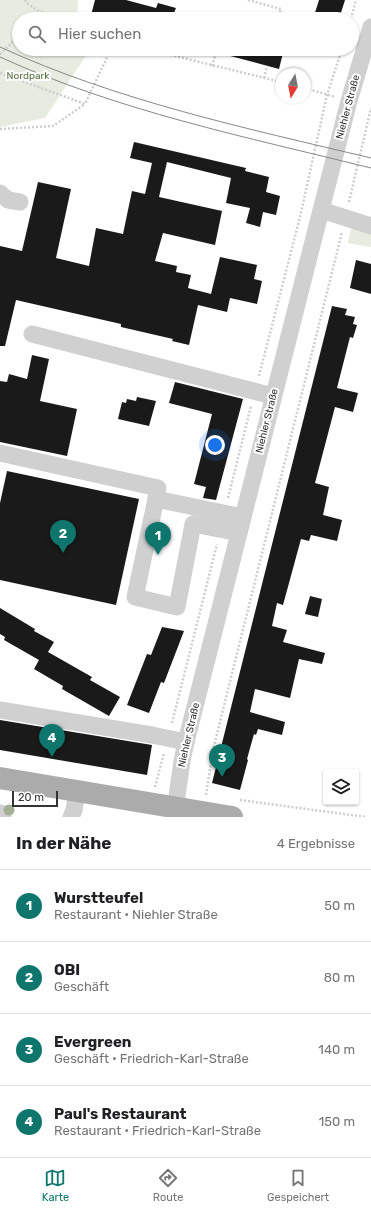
<!DOCTYPE html>
<html lang="de">
<head>
<meta charset="utf-8">
<style>
  :root { --surface:#fff; --page:#f2f2f2; --text:#202124; --muted:#757577; --line:#e0e0e0; --accent:#0f766e }
  body { margin:0; font-family:Rubik,sans-serif; background:var(--page); color:var(--text) }
  .controls { position:absolute; right:12px; bottom:12px; display:grid; overflow:hidden; border-radius:4px; box-shadow:0 1px 3px #0004 }
  .controls button { width:36px; height:36px; display:grid; place-items:center; padding:0; border:0; border-bottom:1px solid var(--line); background:var(--surface); color:var(--text); font:20px sans-serif }
  .compass { position:absolute; left:275px; top:68px; width:36px; height:36px; border-radius:50%; background:var(--surface); box-shadow:0 1px 3px #0004; rotate:190deg }
  .scale { position:absolute; left:12px; bottom:10px; width:46px; box-sizing:border-box; padding-left:4px; border:2px solid #333; border-top:0; font-size:11px; line-height:14px; white-space:nowrap; color:#333; -webkit-text-stroke:3px #fff; paint-order:stroke }
  .you { position:absolute; left:215px; top:445px; width:14px; height:14px; margin:-10px; border:3px solid #fff; border-radius:50%; background:#1a73e8; box-shadow:0 0 0 6px #1a73e833 }
  .badge { display:grid; place-items:center; width:26px; height:26px; border-radius:50%; background:var(--accent); color:#fff; font-size:13px; font-weight:700 }
  .pin { position:absolute; translate:-50% -33px; filter:drop-shadow(0 1px 2px #0008) }
  .pin::after { content:''; position:absolute; top:21px; width:14px; height:12px; background:inherit; clip-path:polygon(0 0,100% 0,50% 100%) }
  .list { margin:0; padding:0; list-style:none }
  h2 { display:flex; justify-content:space-between; align-items:center; height:52px; margin:0; padding:0 16px; font-size:17px }
  h2 small { font-size:13px; font-weight:400; color:var(--muted) }
  .list li { display:grid; grid-template-columns:26px 1fr auto; gap:12px; align-items:center; box-sizing:border-box; height:72px; padding:0 16px; border-top:1px solid var(--line) }
  .list b { display:block; font-size:15px; white-space:nowrap }
  .list p { margin:0; font-size:13px; white-space:nowrap; color:var(--muted) }
  .list em { font-size:13px; font-style:normal; color:var(--muted) }
  .icon { flex:none; width:22px; height:22px; fill:none; stroke:currentColor; stroke-width:2; stroke-linecap:round; stroke-linejoin:round }
  .map { position:relative; flex:none; width:371px; height:817px; overflow:hidden }
  .search { position:absolute; background:var(--surface); box-shadow:0 1px 3px #0004; left:12px; right:12px; top:12px; height:44px; display:flex; align-items:center; gap:10px; box-sizing:border-box; padding:0 14px; border-radius:22px; color:var(--muted); font-size:15px }
  .sheet { height:340px; background:var(--surface) }
  nav { display:flex; justify-content:space-around; align-items:center; box-sizing:border-box; height:56px; border-top:1px solid var(--line); background:var(--surface); font-size:11px; color:var(--muted) }
  nav a { display:grid; justify-items:center; gap:2px }
  nav .on { color:var(--accent) }
  .map>svg:first-child { display:block }
  .green { fill:#e6ecdf }
  .building { fill:#1a1a1a }
  .lines { fill:none; stroke-linecap:round; stroke-linejoin:round }
  .path { stroke:#cdcdcd; stroke-width:2.5; stroke-dasharray:2 2; stroke-linecap:butt }
  .minor { stroke:#d0d0d0; stroke-width:17 }
  .major { stroke:#ababab; stroke-width:22 }
  .tram { stroke:#888; stroke-width:1 }
  .tree { fill:#a2b095 }
  .labels { text-anchor:middle; dominant-baseline:central; stroke-width:4; stroke-linejoin:round; paint-order:stroke }
  .park-label { font-size:10px; fill:#56703f; stroke:#fff }
  .street-label { font-size:10px; fill:#333; stroke:#fff }
</style>
</head>
<body>
<div class="map">
<svg width="371" height="817" viewBox="0 0 371 817">
  <rect width="100%" height="100%" fill="#fff"/>
  <g class="green">
    <path d="M0 0H78L77 19H19V49H88L89 51 45 118 0 127Z"/>
    <path d="M351 228 371 232V247L348 243Z"/>
  </g>
  <g class="building">
    <path d="M95 0H126L156 8 158 3 176 8 174 13 183 15 182 19H90Z"/>
    <path d="M319 0H345L339 19H313Z"/>
    <path d="M220 49H284L279 69 219 53Z"/>
    <path d="M134 142 246 168 245 171 269 177 266 192 280 196 276 215 263 212 260 227 246 223 250 208 226 203 231 178 167 162 159 197 222 211 215 245 163 233 155 261 177 266 176 272 191 275 188 288 211 294 220 257 257 265 254 279 262 281 257 304 230 298 227 312 198 305 189 345 172 341 173 339 121 327V324L16 300 5 346H0V246L22 251 38 182 71 189 56 258 89 266 96 228 123 234 132 191 145 194 152 163 130 158Z"/>
    <path d="M356 260 371 264V294L350 288Z"/>
    <path d="M332 306 347 309 345 315 355 317 353 324 357 325 353 338 350 337 337 388 358 393 353 412 335 407 315 483 329 487 323 515 342 520 337 541 311 535 309 541 301 539 283 605 277 603 272 626 287 630 283 642 325 653 322 664 299 659 290 698 255 689 250 712 285 722 282 735 258 729 256 735 254 734 247 759 248 760 240 790 212 783Z"/>
    <path d="M32 355 49 359 40 401 77 409 67 456 0 442V381L7 382 9 374 27 379Z"/>
    <path d="M175 382 243 399 216 500 203 498 206 487 194 484 212 414 169 403Z"/>
    <path d="M137 397 156 401 149 426 118 419 122 402 126 403 127 399 136 401Z"/>
    <path d="M7 471 139 499 116 605 0 580V503Z"/>
    <path d="M310 596 322 599 318 617 305 614Z"/>
    <path d="M0 608 35 629 34 631 54 642 48 652 92 677 90 680 120 697 109 716 62 689 63 686 34 669 39 660 4 640 5 637 0 634Z"/>
    <path d="M162 627 184 631 164 683 161 682 149 713 127 705 147 654 151 655Z"/>
    <path d="M0 720 152 745 147 775 0 750Z"/>
  </g>
  <g class="lines">
    <g class="path">
      <path d="M25 0C30 9 50 15 59 19"/>
      <path d="M248 0 281 9 278 19"/>
      <path d="M37 19 44 13"/>
      <path d="M351 19 356 0"/>
      <path d="M147 49 281 82"/>
      <path d="M0 54 19 36"/>
      <path d="M165 54 166 49"/>
      <path d="M212 66 216 52"/>
      <path d="M0 73 85 104 111 49"/>
      <path d="M264 78 267 66"/>
      <path d="M305 88 335 97"/>
      <path d="M0 129 53 126 85 104"/>
      <path d="M349 202 371 108"/>
      <path d="M259 376 300 217 327 95 342 49"/>
      <path d="M228 498 251 406"/>
      <path d="M172 723 217 544"/>
      <path d="M155 787 164 753"/>
      <path d="M206 795 213 750 342 232"/>
      <path d="M240 800 366 817"/>
    </g>
    <g class="minor">
      <path d="M0 193 8 200 20 202"/>
      <path d="M321 210 371 226"/>
      <path d="M32 334 273 396"/>
      <path d="M0 453 158 488 156 499"/>
      <path d="M239 533 193 524 177 607 135 597 156 499 243 517"/>
      <path d="M0 710 152 735 186 742"/>
      <path d="M0 813 3 817"/>
      <path d="M71 817 74 810 77 792"/>
      <path d="M174 817 182 761 186 742 321 210 349 101 371 27"/>
    </g>
    <path class="major" d="M0 778 232 817"/>
    <g class="tram">
      <path d="M0 47C118 101 245 128 371 158"/>
      <path d="M0 57C118 111 246 137 371 168"/>
    </g>
  </g>
  <circle class="tree" cx="9" cy="810" r="5.5"/>
  <g class="labels">
    <g class="park-label">
      <text x="28" y="76">Nordpark</text>
    </g>
    <g class="street-label">
      <text transform="translate(348 107) rotate(-75)">Niehler Straße</text>
      <text transform="translate(267 421) rotate(-76)">Niehler Straße</text>
      <text transform="translate(189 735) rotate(-77)">Niehler Straße</text>
    </g>
  </g>
</svg>
<div class="controls">
<button><svg class="icon" aria-label="layers" viewBox="0 0 24 24"><path d="M12 4l9 5-9 5-9-5zM3 14l9 5 9-5"/></svg></button>
</div>
<svg class="compass" viewBox="-18 -18 36 36"><path d="M0-13l5 13h-10z" fill="#e53935"/><path d="M0 13l5-13h-10z" fill="#757577"/></svg>
<div class="scale">20 m</div>
<div class="you"></div>
<div class="pin badge" style="left:158px;top:555px">1</div>
<div class="pin badge" style="left:63px;top:553px">2</div>
<div class="pin badge" style="left:222px;top:777px">3</div>
<div class="pin badge" style="left:52px;top:757px">4</div>
<div class="search"><svg class="icon" aria-label="search" viewBox="0 0 24 24"><circle cx="10" cy="10" r="6"/><path d="M15 15l6 6"/></svg>Hier suchen</div>
</div>
<section class="sheet">
<h2>In der Nähe<small>4 Ergebnisse</small></h2>
<ul class="list">
<li><span class="badge">1</span><div><b>Wurstteufel</b><p>Restaurant · Niehler Straße</p></div><em>50 m</em></li>
<li><span class="badge">2</span><div><b>OBI</b><p>Geschäft</p></div><em>80 m</em></li>
<li><span class="badge">3</span><div><b>Evergreen</b><p>Geschäft · Friedrich-Karl-Straße</p></div><em>140 m</em></li>
<li><span class="badge">4</span><div><b>Paul's Restaurant</b><p>Restaurant · Friedrich-Karl-Straße</p></div><em>150 m</em></li>
</ul>
</section>
<nav>
<a class="on"><svg class="icon" aria-label="map" viewBox="0 0 24 24"><path d="M3 6l6-2 6 2 6-2v14l-6 2-6-2-6 2zM9 4v14M15 6v14"/></svg>Karte</a>
<a><svg class="icon" aria-label="directions" viewBox="0 0 24 24"><path d="M12 3l9 9-9 9-9-9zM9 14v-3h6M13 9l2 2-2 2"/></svg>Route</a>
<a><svg class="icon" aria-label="saved" viewBox="0 0 24 24"><path d="M7 4h10v16l-5-4-5 4z"/></svg>Gespeichert</a>
</nav>
</body>
</html>
